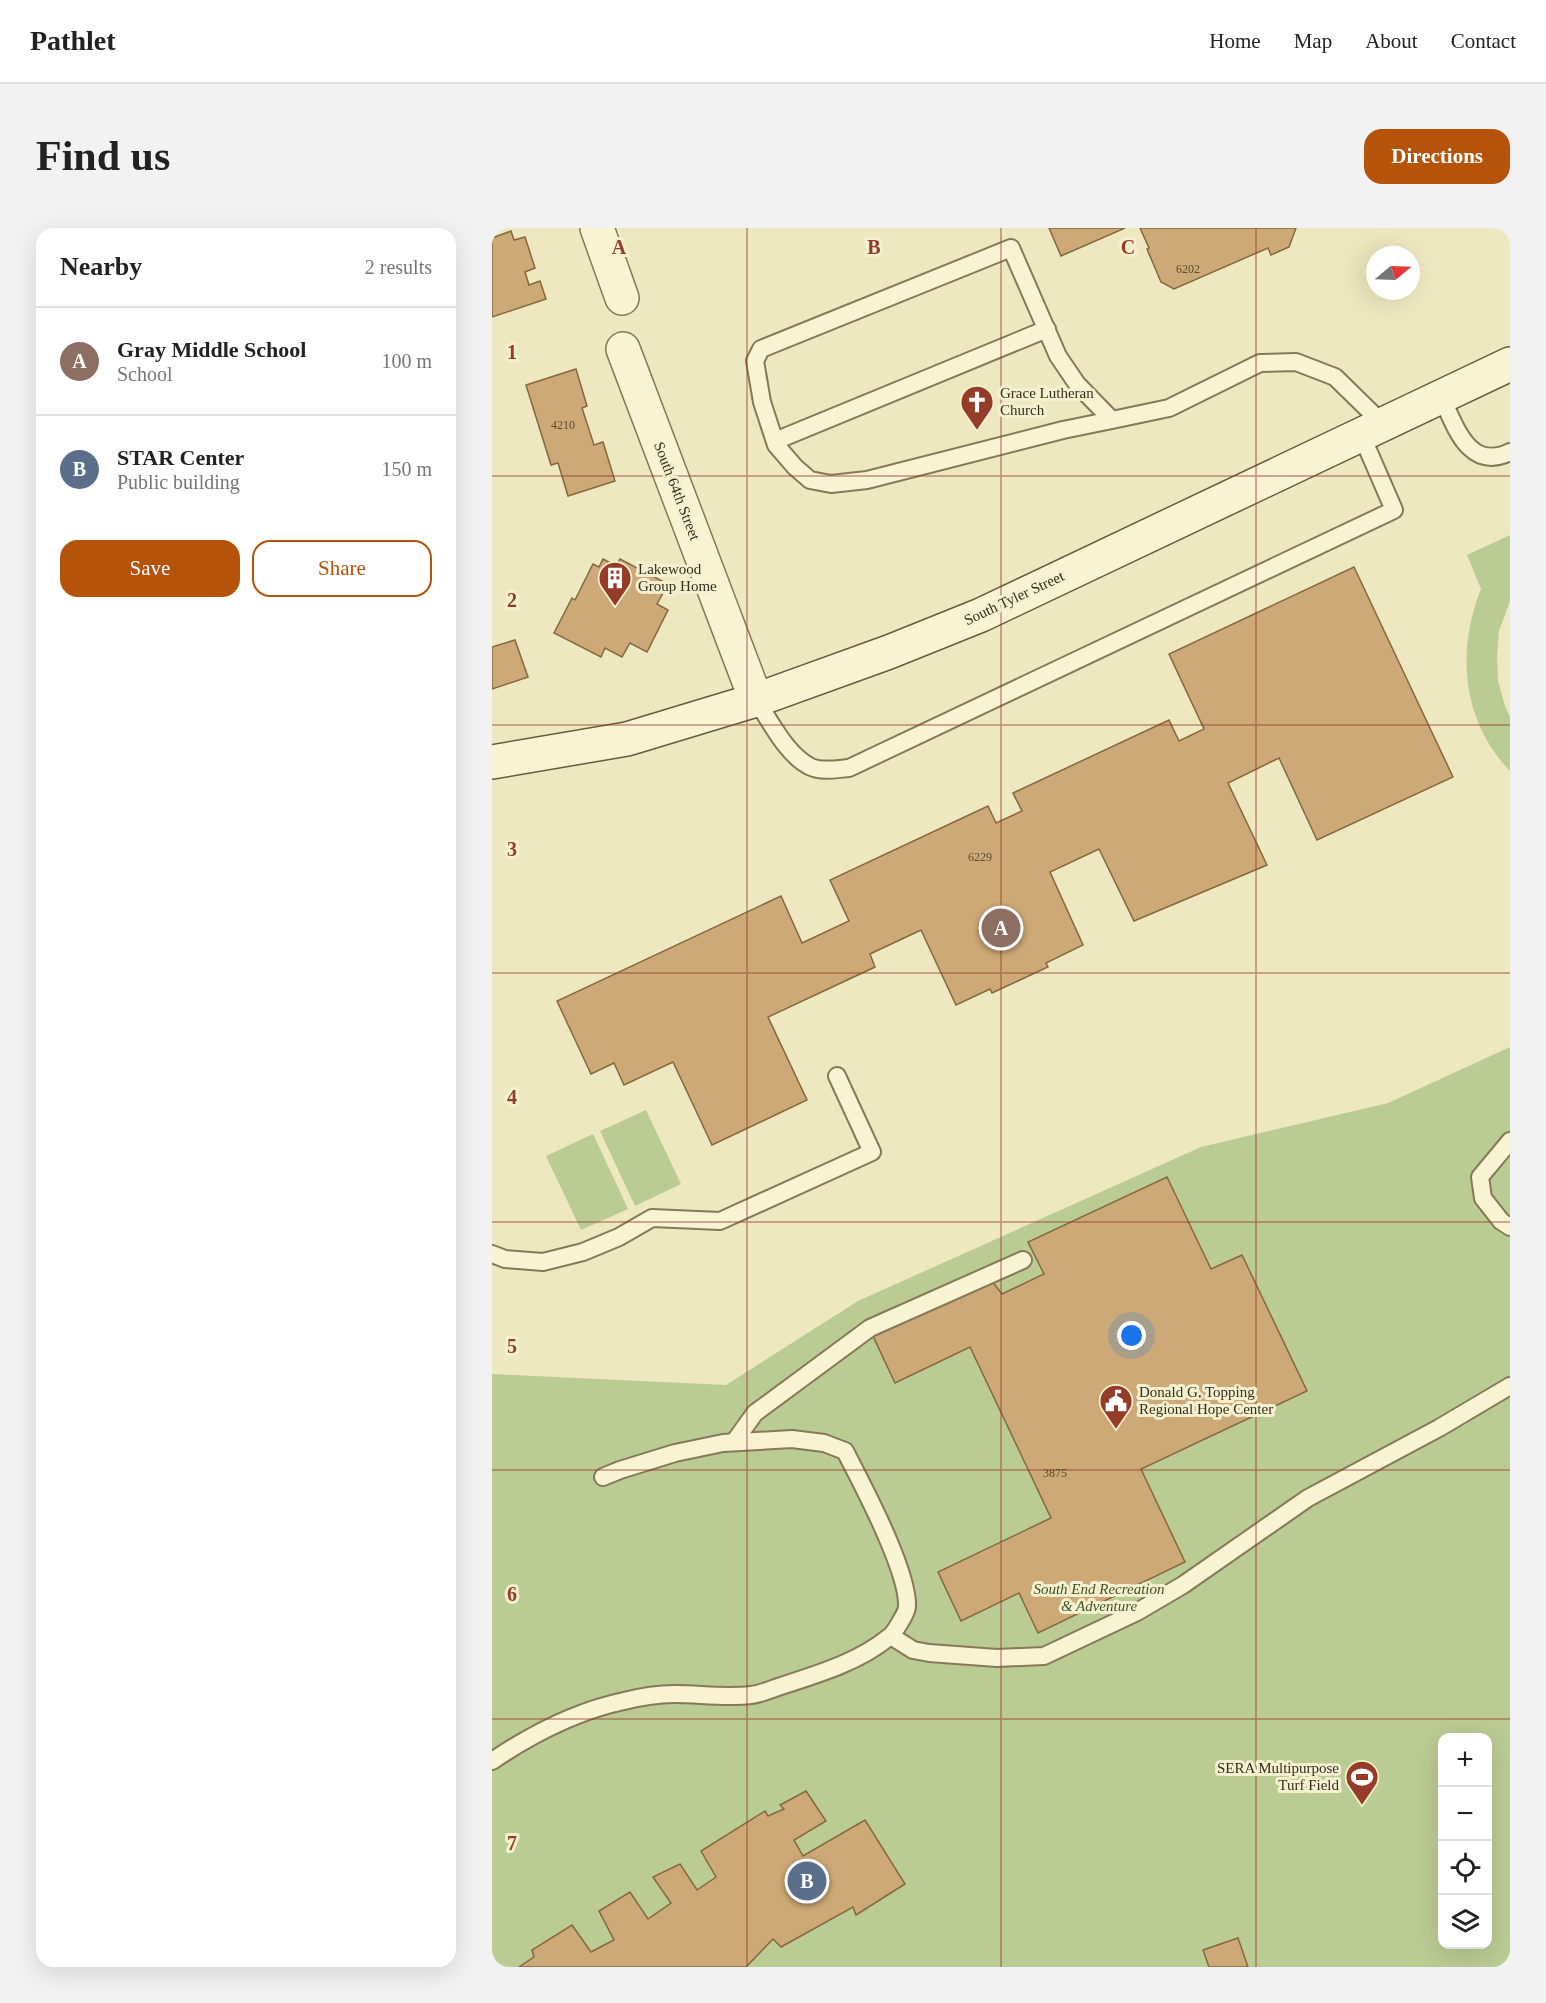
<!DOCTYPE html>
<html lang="en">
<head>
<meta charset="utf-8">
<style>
  :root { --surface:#fff; --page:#f2f2f2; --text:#222; --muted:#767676; --line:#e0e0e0; --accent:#b45309 }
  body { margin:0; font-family:"Times New Roman",serif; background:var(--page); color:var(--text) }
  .controls { position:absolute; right:18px; bottom:18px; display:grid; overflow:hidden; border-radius:12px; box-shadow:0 6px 24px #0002 }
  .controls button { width:54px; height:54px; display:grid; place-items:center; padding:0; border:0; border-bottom:2px solid var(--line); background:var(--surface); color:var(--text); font:30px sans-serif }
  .compass { position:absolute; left:874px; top:18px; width:54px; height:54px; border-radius:50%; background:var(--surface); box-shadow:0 6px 24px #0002; rotate:71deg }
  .you { position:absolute; left:640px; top:1108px; width:21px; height:21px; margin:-15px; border:4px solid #fff; border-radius:50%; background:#1a73e8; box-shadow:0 0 0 9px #1a73e833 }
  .badge { display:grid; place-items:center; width:39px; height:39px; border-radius:50%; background:var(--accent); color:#fff; font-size:20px; font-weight:700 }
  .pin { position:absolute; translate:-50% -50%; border:3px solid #fff; box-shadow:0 2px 6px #0006 }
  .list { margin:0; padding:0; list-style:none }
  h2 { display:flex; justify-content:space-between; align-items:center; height:78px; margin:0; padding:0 24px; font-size:26px }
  h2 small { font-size:20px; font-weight:400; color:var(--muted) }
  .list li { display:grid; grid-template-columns:39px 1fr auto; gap:18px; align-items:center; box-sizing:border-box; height:108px; padding:0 24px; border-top:2px solid var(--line) }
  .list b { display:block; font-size:22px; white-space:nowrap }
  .list p { margin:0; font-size:20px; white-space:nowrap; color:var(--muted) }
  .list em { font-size:20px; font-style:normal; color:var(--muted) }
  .actions { display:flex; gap:12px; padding:18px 24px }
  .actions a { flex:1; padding:14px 0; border:2px solid var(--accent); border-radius:18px; text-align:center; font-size:21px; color:var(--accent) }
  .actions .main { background:var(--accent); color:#fff }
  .icon { flex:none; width:33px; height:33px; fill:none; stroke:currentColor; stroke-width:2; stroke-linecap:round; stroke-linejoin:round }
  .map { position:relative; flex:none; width:1018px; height:1739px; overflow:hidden; border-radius:18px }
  header { display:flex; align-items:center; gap:36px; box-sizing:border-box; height:84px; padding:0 30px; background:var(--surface); border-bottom:2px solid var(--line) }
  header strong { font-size:28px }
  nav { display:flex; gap:33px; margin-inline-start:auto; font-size:21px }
  .intro { display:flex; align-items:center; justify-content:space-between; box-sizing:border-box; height:144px; padding:0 36px }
  h1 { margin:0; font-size:42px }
  .button { padding:15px 27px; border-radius:18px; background:var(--accent); color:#fff; font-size:21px; font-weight:700 }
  main { display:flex; gap:36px; padding:0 36px }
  aside { flex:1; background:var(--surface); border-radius:18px; box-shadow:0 6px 24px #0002 }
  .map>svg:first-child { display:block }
  .green { fill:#bbcb94; fill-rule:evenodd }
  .building { fill:#cca976; stroke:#85683e; stroke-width:1.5 }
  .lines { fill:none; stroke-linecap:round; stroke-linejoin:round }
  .lane-casing { stroke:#867958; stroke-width:20 }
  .street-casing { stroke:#867958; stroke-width:36 }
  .secondary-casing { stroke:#685a3c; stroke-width:36 }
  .lane { stroke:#f8f4d3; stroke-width:16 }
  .street { stroke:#f8f4d3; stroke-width:33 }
  .secondary { stroke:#f8f4d3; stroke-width:33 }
  .grid { fill:none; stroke:#953c28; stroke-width:1.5; stroke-opacity:0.55 }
  .labels { text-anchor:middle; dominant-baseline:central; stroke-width:6; stroke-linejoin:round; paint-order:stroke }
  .number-label { font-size:12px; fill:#5c4d33 }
  .poi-label { font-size:15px; fill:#362e1d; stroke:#f5f1d0; text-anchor:start }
  .street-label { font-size:15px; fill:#362e1d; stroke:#f5f1d0 }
  .park-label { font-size:15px; font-style:italic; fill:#3e5223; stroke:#f5f1d0 }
  .grid-label { font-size:20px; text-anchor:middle; font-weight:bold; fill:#953c28; stroke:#f5f1d0; stroke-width:6; stroke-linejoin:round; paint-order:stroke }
</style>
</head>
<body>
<header>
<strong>Pathlet</strong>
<nav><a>Home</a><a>Map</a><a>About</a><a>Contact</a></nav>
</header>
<div class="intro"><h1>Find us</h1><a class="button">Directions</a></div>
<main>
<aside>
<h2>Nearby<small>2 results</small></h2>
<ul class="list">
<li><span class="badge" style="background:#8d6e63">A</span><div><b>Gray Middle School</b><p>School</p></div><em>100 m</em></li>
<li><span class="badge" style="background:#5c6f8a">B</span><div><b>STAR Center</b><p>Public building</p></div><em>150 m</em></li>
</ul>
<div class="actions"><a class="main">Save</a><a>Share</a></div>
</aside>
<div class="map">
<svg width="1018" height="1739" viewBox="0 0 1018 1739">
  <rect width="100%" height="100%" fill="#eee8c0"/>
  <g class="green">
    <path d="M1018 307V373L1007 403 1005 428 1006 453 1013 478 1018 489V543C970 493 964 423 989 361L975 327Z"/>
    <path d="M1018 819V1739H0V1146L234 1157 366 1073 709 919 896 875ZM951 1510H996V1716H951Z"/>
    <path d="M154 882 189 956 143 978 108 903Z"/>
    <path d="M101 906 136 981 89 1002 54 928Z"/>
  </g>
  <g class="building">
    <path d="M557 0H633L569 28Z"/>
    <path d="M648 0H804L797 19 779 27 776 20 682 61 669 54 655 21 657 20Z"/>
    <path d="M19 3 22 12 33 9 43 40 33 44 37 57 48 53 54 71 0 89V10Z"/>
    <path d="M84 141 95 178 90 180 102 217 111 214 123 253 76 268 66 235 59 237 34 157Z"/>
    <path d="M111 331 124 338 128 331 176 356 165 376 176 382 155 424 138 415 130 429 113 420 109 429 62 405 80 370 83 372 101 336 107 339Z"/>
    <path d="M862 339 961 549 825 612 787 530 736 555 775 637 642 693 607 621 558 644 591 717 554 735 556 739 500 765 498 761 464 777 429 702 378 726 383 739 276 789 315 872 220 917 181 834 132 857 122 835 99 846 65 773 289 668 310 715 357 693 338 652 496 578 504 595 530 583 521 565 677 492 687 513 712 501 677 426Z"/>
    <path d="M23 412 36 449 0 461V419Z"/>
    <path d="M675 949 719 1041 750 1027 815 1163 649 1241 693 1334 546 1405 527 1365 469 1393 446 1344 559 1290 478 1119 403 1155 381 1108 499 1052 510 1066 552 1046 536 1014Z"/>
    <path d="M314 1563 334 1593 302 1612 311 1628 373 1592 413 1656 364 1687 361 1679 289 1719 281 1711 254 1739H27L42 1729 40 1722 80 1697 99 1724 122 1712 107 1683 138 1664 156 1691 179 1675 161 1649 188 1636 205 1662 224 1649 209 1623 273 1583 276 1588 292 1581 288 1577Z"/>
    <path d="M746 1710 756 1739H717L711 1722Z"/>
  </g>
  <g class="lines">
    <g class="lane-casing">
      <g id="lane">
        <path d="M949 168C963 197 976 244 1018 224"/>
        <path d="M620 192 571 202 375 252 339 256 318 252 303 239 284 217 270 174 263 133 269 121 519 20 566 128 585 156 620 192 677 180 768 135 804 134 843 149 891 196"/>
        <path d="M283 213 555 101"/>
        <path d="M264 472C279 494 295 528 319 539 330 544 345 541 357 540L902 282 869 206"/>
        <path d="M1018 913 988 949 991 970 1009 993 1018 999"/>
        <path d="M0 1026 13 1031 51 1034 91 1024 127 1009 160 990 228 993 380 924 345 848"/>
        <path d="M242 1214 263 1185 378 1100 531 1032"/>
        <path d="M399 1408 421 1422 437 1425 505 1430 552 1428 645 1384 691 1357 816 1270 947 1200 1018 1158"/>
        <path d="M0 1533C40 1506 84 1483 132 1473 148 1469 165 1466 182 1466 207 1466 233 1470 259 1467 269 1466 280 1461 289 1458 326 1446 367 1434 397 1409 402 1406 415 1384 415 1379 417 1344 370 1256 353 1223L332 1215 300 1211 231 1215 183 1225 128 1242 111 1249"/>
      </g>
    </g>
    <g class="street-casing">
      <g id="street">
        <path d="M105 0 130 70"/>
        <path d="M131 121 264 472"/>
      </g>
    </g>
    <g class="secondary-casing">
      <path id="secondary" d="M0 534 135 511 264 472 397 424 489 387 1018 136"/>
    </g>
    <use href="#lane" class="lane"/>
    <use href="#street" class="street"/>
    <use href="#secondary" class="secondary"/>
  </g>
  <path class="grid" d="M255 0V1739M509 0V1739M764 0V1739M0 248H1018M0 497H1018M0 745H1018M0 994H1018M0 1242H1018M0 1491H1018"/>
  <defs>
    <g id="church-pin" transform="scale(1.725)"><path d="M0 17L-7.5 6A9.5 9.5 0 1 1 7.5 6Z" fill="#953c28" stroke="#f5f1d0"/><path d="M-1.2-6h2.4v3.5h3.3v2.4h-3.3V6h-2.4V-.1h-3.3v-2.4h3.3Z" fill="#fff"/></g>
    <g id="building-pin" transform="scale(1.725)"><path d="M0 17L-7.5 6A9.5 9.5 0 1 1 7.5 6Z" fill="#953c28" stroke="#f5f1d0"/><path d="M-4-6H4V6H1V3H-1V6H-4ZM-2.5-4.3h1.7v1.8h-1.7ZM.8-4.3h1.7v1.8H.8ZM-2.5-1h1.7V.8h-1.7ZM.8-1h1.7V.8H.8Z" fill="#fff"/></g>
    <g id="civic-pin" transform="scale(1.725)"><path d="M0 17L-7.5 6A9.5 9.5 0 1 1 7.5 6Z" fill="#953c28" stroke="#f5f1d0"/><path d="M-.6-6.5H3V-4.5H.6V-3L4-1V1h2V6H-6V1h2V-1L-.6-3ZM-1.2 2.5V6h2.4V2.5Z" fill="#fff"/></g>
    <g id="stadium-pin" transform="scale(1.725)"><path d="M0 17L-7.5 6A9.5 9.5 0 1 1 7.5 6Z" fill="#953c28" stroke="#f5f1d0"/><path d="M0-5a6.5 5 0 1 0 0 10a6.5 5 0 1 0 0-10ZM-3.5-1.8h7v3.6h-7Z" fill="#fff"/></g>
  </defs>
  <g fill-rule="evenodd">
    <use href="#church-pin" x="485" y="174"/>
    <use href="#building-pin" x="123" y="350"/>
    <use href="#civic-pin" x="624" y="1173"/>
    <use href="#stadium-pin" x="870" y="1549"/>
  </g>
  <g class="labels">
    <g class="number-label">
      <text x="696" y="41">6202</text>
      <text x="71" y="197">4210</text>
      <text x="488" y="629">6229</text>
      <text x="563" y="1245">3875</text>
    </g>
    <g class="poi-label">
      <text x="508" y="165">Grace Lutheran<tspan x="508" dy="17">Church</tspan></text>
      <text x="146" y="341">Lakewood<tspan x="146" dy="17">Group Home</tspan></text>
      <text x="647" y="1164">Donald G. Topping<tspan x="647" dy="17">Regional Hope Center</tspan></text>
      <text x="847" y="1540" text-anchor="end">SERA Multipurpose<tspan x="847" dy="17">Turf Field</tspan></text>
    </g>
    <g class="street-label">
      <text transform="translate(185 263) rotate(69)">South 64th Street</text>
      <text transform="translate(522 370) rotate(-25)">South Tyler Street</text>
    </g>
    <g class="park-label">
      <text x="607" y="1361">South End Recreation<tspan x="607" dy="17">&amp; Adventure</tspan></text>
    </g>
  </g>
  <g class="grid-label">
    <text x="127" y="26">A</text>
    <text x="382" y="26">B</text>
    <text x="636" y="26">C</text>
    <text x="20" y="131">1</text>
    <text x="20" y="379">2</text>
    <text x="20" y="628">3</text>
    <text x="20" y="876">4</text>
    <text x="20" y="1125">5</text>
    <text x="20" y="1373">6</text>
    <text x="20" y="1622">7</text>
  </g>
</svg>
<div class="controls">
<button>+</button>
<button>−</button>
<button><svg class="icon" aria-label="locate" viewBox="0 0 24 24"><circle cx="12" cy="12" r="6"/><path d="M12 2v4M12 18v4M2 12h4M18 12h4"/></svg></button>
<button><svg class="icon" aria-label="layers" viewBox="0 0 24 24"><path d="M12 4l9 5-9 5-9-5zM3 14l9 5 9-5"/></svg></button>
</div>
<svg class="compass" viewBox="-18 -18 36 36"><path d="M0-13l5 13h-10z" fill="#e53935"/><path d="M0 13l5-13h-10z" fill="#767676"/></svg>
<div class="you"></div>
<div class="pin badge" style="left:509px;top:700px;background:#8d6e63">A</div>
<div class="pin badge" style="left:315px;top:1653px;background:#5c6f8a">B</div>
</div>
</main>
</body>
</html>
